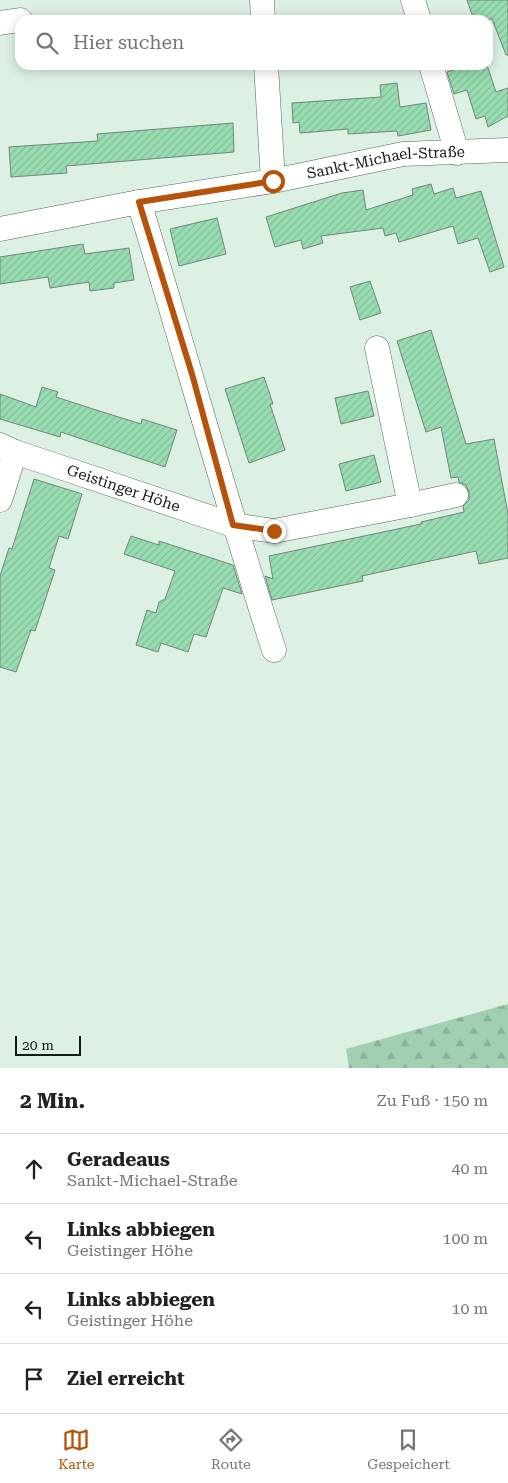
<!DOCTYPE html>
<html lang="de">
<head>
<meta charset="utf-8">
<style>
  :root { --surface:#fff; --page:#f6f6f6; --text:#202124; --muted:#757577; --line:#e0e0e0; --accent:#b45309 }
  body { margin:0; font-family:"Roboto Serif",serif; background:var(--page); color:var(--text) }
  .scale { position:absolute; left:15px; bottom:12px; width:66px; box-sizing:border-box; padding-left:5px; border:2px solid #131b16; border-top:0; font-size:14px; line-height:18px; white-space:nowrap; color:#131b16; -webkit-text-stroke:4px #dcf1e3; paint-order:stroke }
  .stop { position:absolute; width:15px; height:15px; margin:-11px; border:4px solid #b45309; border-radius:50%; background:#fff }
  .stop.end { background:#b45309; border-color:#fff; box-shadow:0 1px 5px #0008 }
  .list { margin:0; padding:0; list-style:none }
  h2 { display:flex; justify-content:space-between; align-items:center; height:65px; margin:0; padding:0 20px; font-size:21px }
  h2 small { font-size:16px; font-weight:400; color:var(--muted) }
  .list li { display:grid; grid-template-columns:32px 1fr auto; gap:15px; align-items:center; box-sizing:border-box; height:70px; padding:0 20px; border-top:1px solid var(--line) }
  .list b { display:block; font-size:19px; white-space:nowrap }
  .list p { margin:0; font-size:16px; white-space:nowrap; color:var(--muted) }
  .list em { font-size:16px; font-style:normal; color:var(--muted) }
  .icon { flex:none; width:28px; height:28px; fill:none; stroke:currentColor; stroke-width:2; stroke-linecap:round; stroke-linejoin:round }
  .map { position:relative; flex:none; width:508px; height:1068px; overflow:hidden }
  .search { position:absolute; background:var(--surface); box-shadow:0 2px 12px #0003; left:15px; right:15px; top:15px; height:55px; display:flex; align-items:center; gap:12px; box-sizing:border-box; padding:0 18px; border-radius:15px; color:var(--muted); font-size:19px }
  .sheet { height:345px; background:var(--surface) }
  nav { display:flex; justify-content:space-around; align-items:center; box-sizing:border-box; height:70px; border-top:1px solid var(--line); background:var(--surface); font-size:14px; color:var(--muted) }
  nav a { display:grid; justify-items:center; gap:2px }
  nav .on { color:var(--accent) }
  .map>svg:first-child { display:block }
  .forest { fill:url(#forest-firs) }
  .building { fill:url(#building-hatch); stroke:#718578 }
  .lines { fill:none; stroke-linecap:round; stroke-linejoin:round }
  .minor-casing { stroke:#536659; stroke-width:25 }
  .minor { stroke:#fff; stroke-width:24 }
  .route { stroke:#b45309; stroke-width:6 }
  .labels { text-anchor:middle; dominant-baseline:central; stroke-width:4.5; stroke-linejoin:round; paint-order:stroke }
  .street-label { font-size:15px; fill:#131b16; stroke:#dcf1e3 }
</style>
</head>
<body>
<div class="map">
<svg width="508" height="1068" viewBox="0 0 508 1068">
  <defs>
    <pattern id="forest-firs" width="22" height="20" patternUnits="userSpaceOnUse" patternTransform="scale(1.25)"><rect width="22" height="20" fill="#a1cfb1"/><path d="M5 1l3.5 6h-7zM16 11l3.5 6h-7z" fill="#8ab198"/></pattern>
    <pattern id="building-hatch" width="6" height="6" patternUnits="userSpaceOnUse" patternTransform="scale(1.25)"><rect width="6" height="6" fill="#98ddb1"/><path d="M-1 1l2-2M0 6l6-6M5 7l2-2" fill="none" stroke="#82bd98"/></pattern>
  </defs>
  <rect width="100%" height="100%" fill="#dcf1e3"/>
  <path class="forest" d="M508 1004V1068H349L346 1049Z"/>
  <g class="building">
    <path d="M467 0H508V55H506L492 19 474 20Z"/>
    <path d="M468 65H487L496 92 508 88V116L488 127 485 116 476 119 467 90 454 94 447 72Z"/>
    <path d="M397 83 400 107 426 103 431 130 398 136 397 131 348 134V129L300 133 299 122 293 123 292 103 381 97 380 85Z"/>
    <path d="M233 123 234 152 66 166 67 173 11 177 9 147 98 141 97 134Z"/>
    <path d="M431 184 434 194 453 188 456 198 481 191 504 267 490 272 478 238 458 244 453 226 399 242 396 233 385 236 383 228 321 236 323 243 303 249 301 240 275 247 266 217 342 193 363 190 366 210 413 195 412 189Z"/>
    <path d="M217 218 226 254 179 266 170 229Z"/>
    <path d="M83 244 85 254 129 248 134 280 114 283V288L90 291 89 282 50 288 48 277 0 284V257Z"/>
    <path d="M370 281 381 313 360 320 350 287Z"/>
    <path d="M431 330 466 444 494 439 508 514V558L479 564 476 551 362 576 363 581 272 600 265 576 273 579 269 556 421 524V522L464 512 463 506 469 500V492L466 485 459 482 458 477 451 478 441 427 426 432 397 341Z"/>
    <path d="M264 377 273 404H270L285 450 249 463 225 389Z"/>
    <path d="M42 387 58 392 56 397 93 409 141 424 142 419 177 430 165 467 61 432 60 437 0 419V394L36 407Z"/>
    <path d="M368 391 374 416 341 424 335 398Z"/>
    <path d="M374 455 381 482 346 491 339 464Z"/>
    <path d="M34 479 82 494 68 539 59 536 49 568 55 570 35 631 31 630 16 672 0 667V576L9 548 12 549Z"/>
    <path d="M131 536 159 545V541L233 565 242 594 223 588 206 637 194 634 188 652 161 643 158 652 136 645 147 610 156 613 159 602 165 599 175 571 124 554Z"/>
  </g>
  <g class="lines">
    <g class="minor-casing">
      <g id="minor">
        <path d="M262 0 263 20"/>
        <path d="M413 0 419 20"/>
        <path d="M0 23 20 20"/>
        <path d="M266 65 273 181"/>
        <path d="M431 65 457 153"/>
        <path d="M139 202C185 352 226 502 274 650"/>
        <path id="s1" d="M0 229 139 202 273 181 403 154 508 150"/>
        <path id="s2" d="M0 445 15 452 233 525 274 531 410 505 377 348"/>
        <path d="M0 500 15 452"/>
        <path d="M410 505 456 495"/>
      </g>
    </g>
    <use href="#minor" class="minor"/>
  </g>
  <g class="lines">
    <path class="route" d="M273 181 139 202 192 374 233 525 274 531"/>
  </g>
  <g class="labels">
    <g class="street-label">
      <text stroke="none"><textPath href="#s1" startOffset="392">Sankt-Michael-Straße</textPath></text>
      <text stroke="none"><textPath href="#s2" startOffset="131">Geistinger Höhe</textPath></text>
    </g>
  </g>
</svg>
<div class="scale">20 m</div>
<div class="stop" style="left:273px;top:181px"></div>
<div class="stop end" style="left:274px;top:531px"></div>
<div class="search"><svg class="icon" aria-label="search" viewBox="0 0 24 24"><circle cx="10" cy="10" r="6"/><path d="M15 15l6 6"/></svg>Hier suchen</div>
</div>
<section class="sheet">
<h2>2 Min.<small>Zu Fuß · 150 m</small></h2>
<ul class="list">
<li><svg class="icon" aria-label="ahead" viewBox="0 0 24 24"><path d="M12 20V5M6 11l6-6 6 6"/></svg><div><b>Geradeaus</b><p>Sankt-Michael-Straße</p></div><em>40 m</em></li>
<li><svg class="icon" aria-label="left" viewBox="0 0 24 24"><path d="M17 20v-9H6M10 6l-5 5 5 5"/></svg><div><b>Links abbiegen</b><p>Geistinger Höhe</p></div><em>100 m</em></li>
<li><svg class="icon" aria-label="left" viewBox="0 0 24 24"><path d="M17 20v-9H6M10 6l-5 5 5 5"/></svg><div><b>Links abbiegen</b><p>Geistinger Höhe</p></div><em>10 m</em></li>
<li><svg class="icon" aria-label="arrive" viewBox="0 0 24 24"><path d="M6 21V4h12l-3 4 3 4H6"/></svg><div><b>Ziel erreicht</b></div></li>
</ul>
</section>
<nav>
<a class="on"><svg class="icon" aria-label="map" viewBox="0 0 24 24"><path d="M3 6l6-2 6 2 6-2v14l-6 2-6-2-6 2zM9 4v14M15 6v14"/></svg>Karte</a>
<a><svg class="icon" aria-label="directions" viewBox="0 0 24 24"><path d="M12 3l9 9-9 9-9-9zM9 14v-3h6M13 9l2 2-2 2"/></svg>Route</a>
<a><svg class="icon" aria-label="saved" viewBox="0 0 24 24"><path d="M7 4h10v16l-5-4-5 4z"/></svg>Gespeichert</a>
</nav>
</body>
</html>
